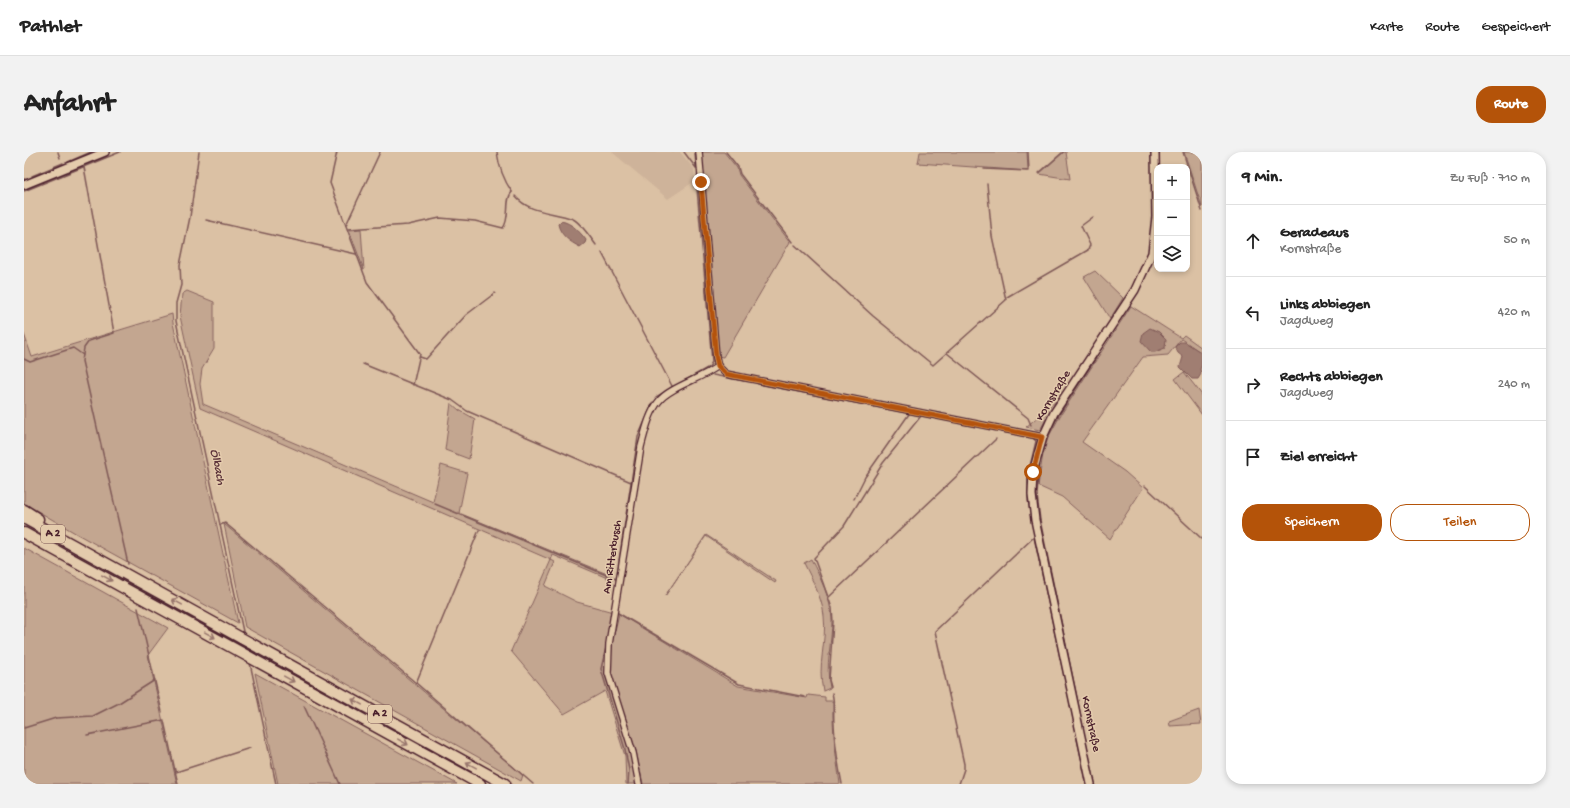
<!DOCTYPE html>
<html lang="de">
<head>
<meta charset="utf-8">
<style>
  :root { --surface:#fff; --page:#f2f2f2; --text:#222; --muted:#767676; --line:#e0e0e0; --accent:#b45309 }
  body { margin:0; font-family:"Gochi Hand",sans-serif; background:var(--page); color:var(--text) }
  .controls { position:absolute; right:12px; top:12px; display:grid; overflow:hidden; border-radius:8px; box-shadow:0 2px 6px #0003 }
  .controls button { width:36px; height:36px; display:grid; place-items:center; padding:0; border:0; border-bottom:1px solid var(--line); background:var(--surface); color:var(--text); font:20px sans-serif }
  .stop { position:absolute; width:12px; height:12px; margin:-9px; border:3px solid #b45309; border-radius:50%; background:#fff }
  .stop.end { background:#b45309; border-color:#fff; box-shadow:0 1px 4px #0008 }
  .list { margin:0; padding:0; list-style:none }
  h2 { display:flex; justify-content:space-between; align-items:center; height:52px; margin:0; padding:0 16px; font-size:17px }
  h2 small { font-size:13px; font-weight:400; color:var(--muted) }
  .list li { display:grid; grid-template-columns:26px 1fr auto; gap:12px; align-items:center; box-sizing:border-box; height:72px; padding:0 16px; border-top:1px solid var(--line) }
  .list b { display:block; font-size:15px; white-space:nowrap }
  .list p { margin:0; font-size:13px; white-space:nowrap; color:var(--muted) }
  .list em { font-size:13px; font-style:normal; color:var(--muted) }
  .actions { display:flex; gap:8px; padding:12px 16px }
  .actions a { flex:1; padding:9px 0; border:1px solid var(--accent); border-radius:16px; text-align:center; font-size:14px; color:var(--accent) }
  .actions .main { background:var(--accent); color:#fff }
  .icon { flex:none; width:22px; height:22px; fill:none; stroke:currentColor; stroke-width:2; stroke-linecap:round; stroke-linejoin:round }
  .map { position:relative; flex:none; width:1178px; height:632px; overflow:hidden; border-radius:16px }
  header { display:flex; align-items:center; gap:24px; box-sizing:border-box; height:56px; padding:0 20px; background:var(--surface); border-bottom:1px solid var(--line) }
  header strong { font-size:19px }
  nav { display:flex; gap:22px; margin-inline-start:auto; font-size:14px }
  .intro { display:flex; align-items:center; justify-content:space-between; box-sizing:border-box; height:96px; padding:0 24px }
  h1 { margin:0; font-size:28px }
  .button { padding:10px 18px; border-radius:16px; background:var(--accent); color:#fff; font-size:14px; font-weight:700 }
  main { display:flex; gap:24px; padding:0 24px }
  aside { flex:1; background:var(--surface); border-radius:16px; box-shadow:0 2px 6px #0003 }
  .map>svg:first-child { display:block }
  .built { fill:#ceb39a }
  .green { fill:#c3a690; stroke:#86625e }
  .water { fill:#a07e72; stroke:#7e5856 }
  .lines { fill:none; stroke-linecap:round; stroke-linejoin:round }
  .stream { stroke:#7e5856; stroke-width:1.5 }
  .minor-casing { stroke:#4a1f2b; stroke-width:8 }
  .tertiary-casing { stroke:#4a1f2b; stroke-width:10 }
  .motorway-casing { stroke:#4a1f2b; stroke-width:13 }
  .minor { stroke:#e4cbac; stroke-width:5.5 }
  .tertiary { stroke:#e4cbac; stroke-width:7 }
  .motorway { stroke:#e4cbac; stroke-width:10 }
  .oneway { stroke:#97756c }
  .route { stroke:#b45309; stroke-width:5 }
  .labels { text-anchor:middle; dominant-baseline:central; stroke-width:3; stroke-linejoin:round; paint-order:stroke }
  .shield { fill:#e4cbac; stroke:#785352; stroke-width:1 }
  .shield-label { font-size:11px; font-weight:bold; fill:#4a1f2b }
  .street-label { font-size:12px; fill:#4a1f2b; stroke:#e4cbac }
  .water-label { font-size:13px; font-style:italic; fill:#5b3239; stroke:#e4cbac }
</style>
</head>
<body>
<header>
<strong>Pathlet</strong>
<nav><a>Karte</a><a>Route</a><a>Gespeichert</a></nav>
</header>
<div class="intro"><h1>Anfahrt</h1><a class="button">Route</a></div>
<main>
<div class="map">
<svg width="1178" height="632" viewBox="0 0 1178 632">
  <rect width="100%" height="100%" fill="#dbc1a4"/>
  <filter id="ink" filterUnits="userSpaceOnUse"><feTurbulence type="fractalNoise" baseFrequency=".025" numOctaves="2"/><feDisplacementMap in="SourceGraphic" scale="8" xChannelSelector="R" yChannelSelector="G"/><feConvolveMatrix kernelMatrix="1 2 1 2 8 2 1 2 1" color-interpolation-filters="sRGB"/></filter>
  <g filter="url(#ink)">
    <path class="built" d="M588 0H656L670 17 671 29 644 47Z"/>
    <g class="green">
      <path d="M677 0H700L713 16 715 23 766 90 699 205 694 204Z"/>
      <path d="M896 0H1003L1004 19 894 11Z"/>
      <path d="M1040 0H1042L1046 27 1015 22Z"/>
      <path d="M1160 0H1178V55Z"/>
      <path d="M337 77 340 118 325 78Z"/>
      <path d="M1071 119 1099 146 1086 167 1060 125Z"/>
      <path d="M163 139 190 150V197L178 217 176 232 179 252 409 350 417 313 443 321 435 361 588 424V428L529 403 527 408 531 410 521 434 553 450 589 460 581 519 607 601 612 632H602L601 604 581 539 540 562 487 499 527 408 176 256 156 164 158 142Z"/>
      <path d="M1107 154 1157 186 1160 183 1178 196V201L1157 187 1144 203 1119 205 1058 290 1101 320 1119 336 1086 387 1038 345 1014 334 1019 302 1024 286 1036 264Z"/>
      <path d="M148 162 149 171 214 471 53 382 0 351V182L8 205Z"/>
      <path d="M1160 220 1178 243V263L1151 227Z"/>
      <path d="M1032 249 1016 278 1002 275Z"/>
      <path d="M427 251 435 258 451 267 445 307 421 298Z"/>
      <path d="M200 372 499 623 497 629 221 475Z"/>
      <path d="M682 383 752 429 751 431 682 384 641 444Z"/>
      <path d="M0 396 144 476 124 503 153 632H0Z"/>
      <path d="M787 407C796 426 807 446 808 468 808 491 801 513 806 536L799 539C793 513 803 489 800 464 798 445 788 428 780 411Z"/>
      <path d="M595 462 714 534 783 546 784 543 801 545V549H809C808 578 812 604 816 632H619L612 599 587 522 588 491Z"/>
      <path d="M231 521 433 632H254Z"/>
      <path d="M1175 558 1177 572 1146 574 1145 569Z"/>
    </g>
    <g class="water">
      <path d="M537 69C548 71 556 80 562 88L561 91 556 95C546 90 536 83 534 72Z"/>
      <path d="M1126 176 1135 180 1142 187 1141 196 1131 200H1127L1117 189 1119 181Z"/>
      <path d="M1156 190H1161L1178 201V213L1176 217 1177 222 1174 227H1168L1156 215 1159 205 1154 201 1151 195Z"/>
    </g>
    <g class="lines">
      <g class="stream">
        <path d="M34 0 36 6"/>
        <path d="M175 0 166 65 156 113 157 133 152 151V169L220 484"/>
        <path d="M313 0 306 31 343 130 396 202 389 233"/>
        <path d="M473 0C475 16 479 27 488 40"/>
        <path d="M660 0 672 16"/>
        <path d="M671 0 672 15"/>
        <path d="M702 0 714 15 716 22 768 90"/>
        <path d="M1135 0V14"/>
        <path d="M1159 0 1178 59"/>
        <path d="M44 10 67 0"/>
        <path d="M60 15 90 181 65 189 60 196 58 209 104 412"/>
        <path d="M960 17 1005 19 1004 0"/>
        <path d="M1015 21 1039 0"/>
        <path d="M8 24 39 11"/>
        <path d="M0 27H1"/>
        <path d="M0 39 96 0"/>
        <path d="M491 44C506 62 529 59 549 67 557 71 566 85 572 93"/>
        <path d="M182 68 332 102"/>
        <path d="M322 73 356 0"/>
        <path d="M324 77 384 73 416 66 451 69 479 76C487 66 480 48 488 40"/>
        <path d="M771 93 849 164 909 213 982 148 968 84 963 32"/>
        <path d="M578 101 648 234"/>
        <path d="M983 145 1064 98 1066 93 1057 74 1069 65"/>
        <path d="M923 201 1004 266 1007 273"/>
        <path d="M396 205 402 207 442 163 471 141"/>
        <path d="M0 207 6 210 49 196 59 203"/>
        <path d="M339 212 428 248 443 259 607 330"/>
        <path d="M689 223 720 229"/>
        <path d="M734 232 971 278"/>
        <path d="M632 245 685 215 688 210 673 37"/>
        <path d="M979 280 1009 286 1012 289 1004 323V347L1009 378"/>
        <path d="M1021 290 1035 263 1072 206"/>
        <path d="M1016 307 1013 343 1016 368 1059 575"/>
        <path d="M1121 334 1178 387"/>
        <path d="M830 347 841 325 885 262"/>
        <path d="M411 352 592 427"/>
        <path d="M196 373 201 371 392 531 509 632"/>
        <path d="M1010 385 1052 579"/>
        <path d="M592 428 614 285 629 250"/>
        <path d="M805 445 972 287"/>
        <path d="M114 456 138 560"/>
        <path d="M594 461 715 532 781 545"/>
        <path d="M584 483 589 449"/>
        <path d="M583 491 577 517 601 597 605 618 604 632"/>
        <path d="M226 511 252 632"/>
        <path d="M392 531 455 378"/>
        <path d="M807 535 805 528 809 470 808 456 790 406 820 374 859 311 897 264"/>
        <path d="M808 541C811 551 809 561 810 572 811 592 814 612 818 632"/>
        <path d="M280 554 316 632"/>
        <path d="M140 569 154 632"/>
        <path d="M0 576 32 566 69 564 95 551 131 528"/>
        <path d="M63 583 140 568"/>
        <path d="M1061 585 1071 632"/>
        <path d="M1053 587 1063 632"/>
        <path d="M152 620 226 596"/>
        <path d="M935 632 940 617V612L911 479 1010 385"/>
      </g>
      <g class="minor-casing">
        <g id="minor">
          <path d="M675 0 692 205 694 214 702 222 1019 285"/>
          <path d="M615 632 609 601 584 521 585 492 617 295C621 280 625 261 635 249 646 235 679 226 694 214"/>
        </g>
      </g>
      <g class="tertiary-casing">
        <g id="tertiary">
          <path d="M0 33 81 0"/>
          <path d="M1067 632 1011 368 1008 343 1009 320 1019 285 1030 261 1111 138 1128 101 1132 65 1131 0"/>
        </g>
      </g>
      <g class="motorway-casing">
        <g id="motorway">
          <path d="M0 358 14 367"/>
          <path d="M0 366 481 632"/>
          <path d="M0 381 456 632"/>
        </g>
      </g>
      <use href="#minor" class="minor"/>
      <use href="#tertiary" class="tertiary"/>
      <use href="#motorway" class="motorway"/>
    </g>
    <defs><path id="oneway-shaft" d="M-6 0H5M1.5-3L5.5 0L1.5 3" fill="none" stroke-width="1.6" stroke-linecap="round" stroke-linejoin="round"/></defs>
    <g class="oneway">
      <use href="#oneway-shaft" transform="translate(83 426) rotate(29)"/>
      <use href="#oneway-shaft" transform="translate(153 450) rotate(-151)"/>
      <use href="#oneway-shaft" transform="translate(186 483) rotate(29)"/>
      <use href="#oneway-shaft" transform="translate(265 527) rotate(29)"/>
      <use href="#oneway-shaft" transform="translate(333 550) rotate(-151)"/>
      <use href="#oneway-shaft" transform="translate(379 590) rotate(29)"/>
      <use href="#oneway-shaft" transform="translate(447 613) rotate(-151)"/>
    </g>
  </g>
  <g class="lines" filter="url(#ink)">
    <path class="route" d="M677 30 692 205 694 214 702 222 1018 285 1009 320"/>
  </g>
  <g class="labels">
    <g class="shield">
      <rect x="17" y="373" width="24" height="18" rx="3"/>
      <rect x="344" y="553" width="24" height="18" rx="3"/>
    </g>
    <g class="shield-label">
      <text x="29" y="382">A 2</text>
      <text x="356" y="562">A 2</text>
    </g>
    <g class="street-label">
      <text transform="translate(1030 244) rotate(-59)">Kornstraße</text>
      <text transform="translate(589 405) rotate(-81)">Am Ritterbusch</text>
      <text transform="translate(1066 572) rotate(78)">Kornstraße</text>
    </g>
    <g class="water-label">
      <text transform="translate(193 315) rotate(78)">Ölbach</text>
    </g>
  </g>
</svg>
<div class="controls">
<button>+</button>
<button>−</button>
<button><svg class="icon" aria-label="layers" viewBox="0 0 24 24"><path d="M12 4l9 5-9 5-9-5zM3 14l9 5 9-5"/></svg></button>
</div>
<div class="stop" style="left:1009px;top:320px"></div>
<div class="stop end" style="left:677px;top:30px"></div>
</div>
<aside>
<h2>9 Min.<small>Zu Fuß · 710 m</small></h2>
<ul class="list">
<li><svg class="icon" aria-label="ahead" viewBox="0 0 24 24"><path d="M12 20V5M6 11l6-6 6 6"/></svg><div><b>Geradeaus</b><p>Kornstraße</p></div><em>50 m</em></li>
<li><svg class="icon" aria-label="left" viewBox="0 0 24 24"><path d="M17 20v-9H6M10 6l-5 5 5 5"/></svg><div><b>Links abbiegen</b><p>Jagdweg</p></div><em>420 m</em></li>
<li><svg class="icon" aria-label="right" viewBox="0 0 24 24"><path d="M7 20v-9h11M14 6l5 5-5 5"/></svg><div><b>Rechts abbiegen</b><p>Jagdweg</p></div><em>240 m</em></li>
<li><svg class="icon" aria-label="arrive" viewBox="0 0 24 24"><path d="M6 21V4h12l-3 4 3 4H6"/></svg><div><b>Ziel erreicht</b></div></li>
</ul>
<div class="actions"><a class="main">Speichern</a><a>Teilen</a></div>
</aside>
</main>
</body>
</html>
